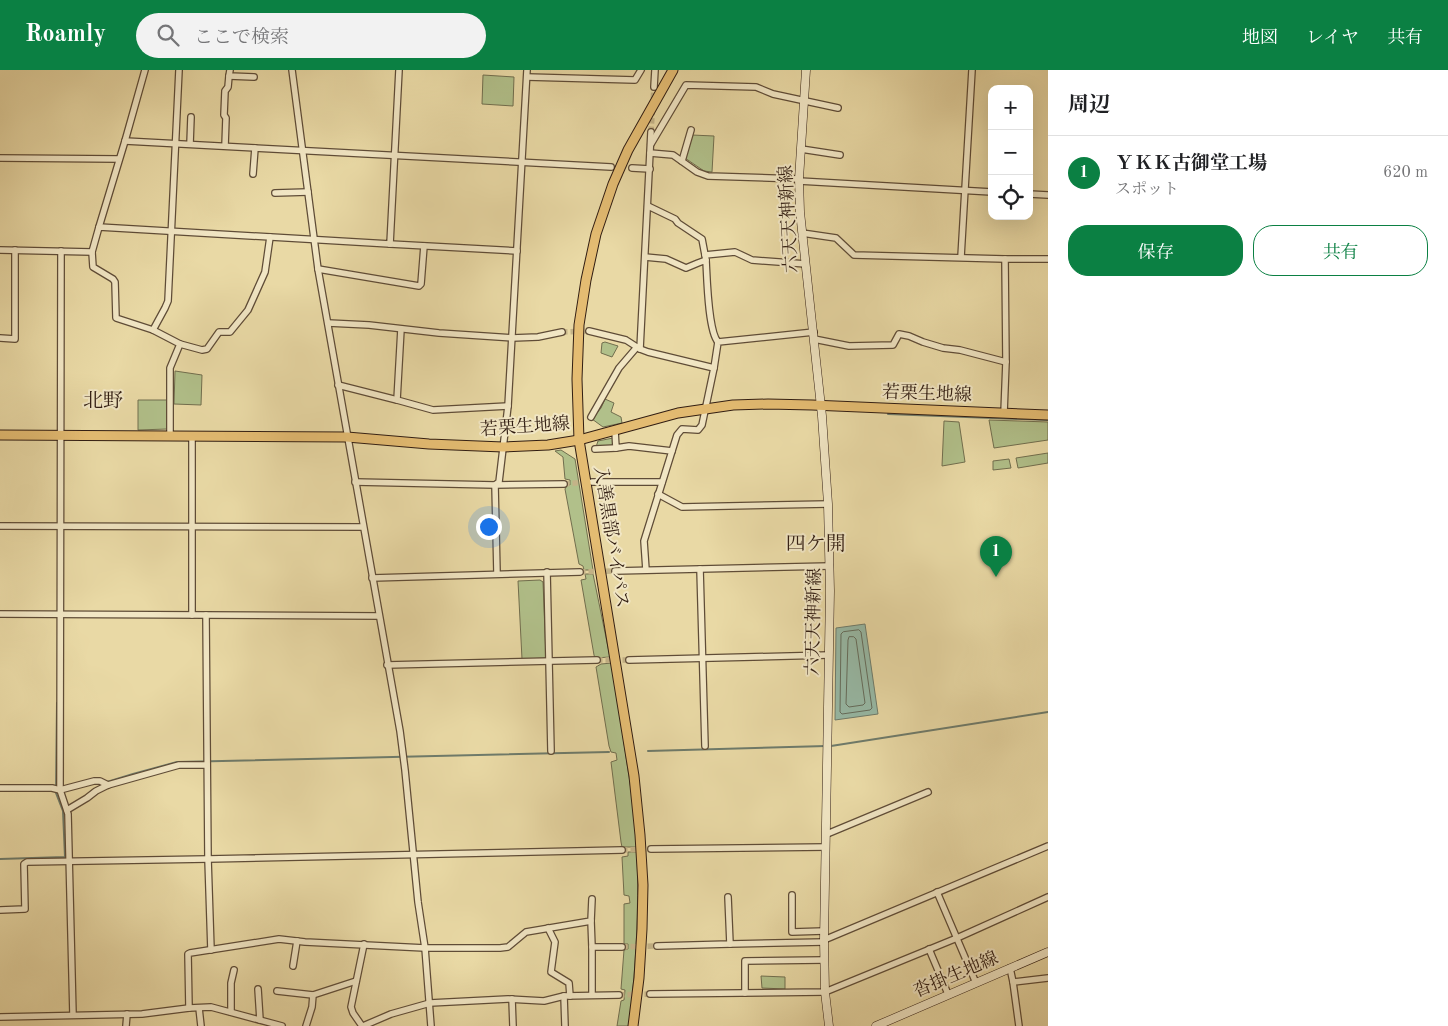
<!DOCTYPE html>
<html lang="ja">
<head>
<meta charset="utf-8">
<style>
  :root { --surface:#fff; --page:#f2f2f2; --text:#202124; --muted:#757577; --line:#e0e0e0; --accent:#0b8043 }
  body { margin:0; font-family:"Old Standard TT","Noto Serif JP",serif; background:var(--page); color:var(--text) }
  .controls { position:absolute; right:15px; top:15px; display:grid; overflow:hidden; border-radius:10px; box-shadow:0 5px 20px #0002 }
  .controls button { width:45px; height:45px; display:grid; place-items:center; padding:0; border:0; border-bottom:1px solid var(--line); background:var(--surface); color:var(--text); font:25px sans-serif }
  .you { position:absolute; left:488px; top:456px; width:18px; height:18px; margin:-12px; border:4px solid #fff; border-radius:50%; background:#1a73e8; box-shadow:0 0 0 8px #1a73e833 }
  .badge { display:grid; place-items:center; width:32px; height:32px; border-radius:50%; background:var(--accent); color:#fff; font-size:16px; font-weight:700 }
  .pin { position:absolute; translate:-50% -41px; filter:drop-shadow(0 1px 2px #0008) }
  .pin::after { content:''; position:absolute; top:26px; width:18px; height:15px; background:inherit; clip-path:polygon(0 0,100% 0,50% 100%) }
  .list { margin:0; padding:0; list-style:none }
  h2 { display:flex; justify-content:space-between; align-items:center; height:65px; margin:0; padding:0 20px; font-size:21px }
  h2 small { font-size:16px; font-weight:400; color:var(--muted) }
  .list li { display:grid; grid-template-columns:32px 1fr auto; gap:15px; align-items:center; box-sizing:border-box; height:75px; padding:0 20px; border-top:1px solid var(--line) }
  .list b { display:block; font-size:19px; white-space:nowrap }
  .list p { margin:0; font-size:16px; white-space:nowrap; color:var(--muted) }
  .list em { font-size:16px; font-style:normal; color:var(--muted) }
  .actions { display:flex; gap:10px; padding:15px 20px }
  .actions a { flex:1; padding:11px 0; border:1px solid var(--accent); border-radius:20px; text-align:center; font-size:18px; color:var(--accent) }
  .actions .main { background:var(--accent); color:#fff }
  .icon { flex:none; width:28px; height:28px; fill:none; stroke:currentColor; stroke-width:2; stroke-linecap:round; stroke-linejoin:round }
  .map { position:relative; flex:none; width:1048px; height:956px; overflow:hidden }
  header { display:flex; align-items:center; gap:30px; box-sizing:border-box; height:70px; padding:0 25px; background:var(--accent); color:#fff }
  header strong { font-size:24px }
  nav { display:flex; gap:28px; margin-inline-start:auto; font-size:18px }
  .search { width:350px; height:45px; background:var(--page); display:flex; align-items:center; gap:12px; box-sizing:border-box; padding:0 18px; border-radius:28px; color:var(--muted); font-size:19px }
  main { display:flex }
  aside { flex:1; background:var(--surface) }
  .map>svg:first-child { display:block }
  .green { fill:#b1c08a; stroke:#716e4e }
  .water { fill:#97baa7; stroke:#6e7b6b }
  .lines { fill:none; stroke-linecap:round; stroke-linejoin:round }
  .shore { stroke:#646c5c; stroke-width:1 }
  .stream { stroke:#6e7b6b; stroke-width:2 }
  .minor-tunnel { stroke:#c4b388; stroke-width:5.5; stroke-dasharray:5.5 3; stroke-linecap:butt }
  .minor-casing { stroke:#5f4c37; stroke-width:8 }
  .secondary-casing { stroke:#311d12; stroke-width:9 }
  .primary-casing { stroke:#311d12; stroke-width:11 }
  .trunk-casing { stroke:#311d12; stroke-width:11 }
  .minor { stroke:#f1e6c4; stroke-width:5.5 }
  .secondary { stroke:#f1e6c4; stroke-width:8 }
  .primary { stroke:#e4bc72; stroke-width:9 }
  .trunk { stroke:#e4bc72; stroke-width:9 }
  .labels { text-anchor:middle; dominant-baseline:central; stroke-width:4; stroke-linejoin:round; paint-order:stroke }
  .street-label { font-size:18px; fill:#311d12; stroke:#f1e6c4 }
  .quarter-label { font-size:20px; fill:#311d12; stroke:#f1e6c4 }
</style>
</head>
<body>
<header>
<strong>Roamly</strong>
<div class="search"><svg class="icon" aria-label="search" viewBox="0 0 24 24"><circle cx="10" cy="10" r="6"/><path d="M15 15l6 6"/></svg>ここで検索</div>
<nav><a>地図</a><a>レイヤ</a><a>共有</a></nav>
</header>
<main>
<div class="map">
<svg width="1048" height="956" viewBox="0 0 1048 956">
  <rect width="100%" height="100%" fill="#e9d9a5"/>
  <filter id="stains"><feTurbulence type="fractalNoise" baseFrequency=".004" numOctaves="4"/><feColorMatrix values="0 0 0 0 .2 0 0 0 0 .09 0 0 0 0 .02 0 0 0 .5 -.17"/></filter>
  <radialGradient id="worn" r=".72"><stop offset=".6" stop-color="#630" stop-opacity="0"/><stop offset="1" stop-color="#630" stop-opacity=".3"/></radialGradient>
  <g class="green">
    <path d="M483 5 514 7 513 36 482 34Z"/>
    <path d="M692 65 714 66 712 102 704 101 685 88Z"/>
    <path d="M605 272 618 276 612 287 601 283 602 273Z"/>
    <path d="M175 301 202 305 201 335 174 334Z"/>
    <path d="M605 329 614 333 611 342 621 347 622 353 603 357 592 349 601 338Z"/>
    <path d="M138 330H167V359L138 360Z"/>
    <path d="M989 350 1048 352V370L994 378Z"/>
    <path d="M944 351 959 352 965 392 942 396Z"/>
    <path d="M613 368V376L596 377 598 371Z"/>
    <path d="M561 380 575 389 593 500H584L583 496 579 494 565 419 567 415H570V410L565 409 563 387 555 381Z"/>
    <path d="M1048 383V393L1018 398 1016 388Z"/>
    <path d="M1009 389 1011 398 993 400V391Z"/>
    <path d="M585 504H593L610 587 595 588 594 585 581 510 586 509Z"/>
    <path d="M540 510 543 512 546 588 522 589 518 511Z"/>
    <path d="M612 593 633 733 637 777H622L621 772 611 692 617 690 616 683 611 682 609 676 596 597 601 594Z"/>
    <path d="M628 782H637C639 840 636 898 629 956H617L621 931 624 930 625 920 621 919 624 880 628 879V874H624V834L630 833 629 826 624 825 622 787 628 786Z"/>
    <path d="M761 906 785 907V919L762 918Z"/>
  </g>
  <path class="water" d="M865 554 878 644 835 650 836 558Z"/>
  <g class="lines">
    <g class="shore">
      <path d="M859 560 861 562 872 638 870 640 842 644 840 642 841 564 843 562Z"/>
      <path d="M854 567 856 569 865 633 863 635 849 637 846 634 848 570 849 567Z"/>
    </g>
    <g class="stream">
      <path d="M888 344 1048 350"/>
      <path d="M831 676 1048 642"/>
      <path d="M648 681 826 676"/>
      <path d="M107 712 133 704 177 692 609 682"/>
      <path d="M0 789 65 787 63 741 56 723 57 633"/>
    </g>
    <g class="minor-tunnel">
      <path d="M651 62 654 17"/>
      <path d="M562 262 589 261"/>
      <path d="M564 414 588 412"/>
      <path d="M580 502 615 501"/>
      <path d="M597 590H629"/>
      <path d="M622 780 651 779"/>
      <path d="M622 877 657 876"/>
      <path d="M619 925 650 924"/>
    </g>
    <g class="minor-casing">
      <g id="minor">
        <path d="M230 0 229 6 254 7"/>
        <path d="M292 0 318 199 400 661 405 700 418 832 425 878 431 956"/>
        <path d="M527 7 635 10 641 0"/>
        <path d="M654 17 655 0"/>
        <path d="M125 71 611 97"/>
        <path d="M190 74 191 47"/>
        <path d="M651 74 686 15 756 17 773 24 838 38"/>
        <path d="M225 76 226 48 224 45 225 21 228 17 229 6"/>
        <path d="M801 79 840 85"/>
        <path d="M650 83 673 85 697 102 708 106 799 109"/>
        <path d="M0 88 119 89"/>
        <path d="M682 91 691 60"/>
        <path d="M632 98 650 99"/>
        <path d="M253 104 255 78"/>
        <path d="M799 111 992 122"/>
        <path d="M275 123 308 122"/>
        <path d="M1029 124 1048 125"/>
        <path d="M648 136 675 149 678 153 702 169 705 185"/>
        <path d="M99 157 125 71 145 0"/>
        <path d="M802 163 836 168 854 185 1005 189"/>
        <path d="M390 174 517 181"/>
        <path d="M0 180 92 182"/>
        <path d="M61 181 60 720 68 744 73 945"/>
        <path d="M645 187 666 189 686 198 698 193 706 190C707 207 708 261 718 272"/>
        <path d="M961 187 972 0"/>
        <path d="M706 190 705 185 735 182 752 190 806 194"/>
        <path d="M318 199 419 216 421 214 424 176"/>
        <path d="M328 253 369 255 439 263 512 268 538 267 562 262"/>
        <path d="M401 259 397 330 433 340 508 336"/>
        <path d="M153 260 165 238 168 231 179 0"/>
        <path d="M589 261 626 270 640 279 648 282 714 298 702 355 698 360 682 359 677 365 644 471 646 500"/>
        <path d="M0 268 15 269V180"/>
        <path d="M814 269 849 276 893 275 899 264 909 266 923 272 943 278 960 280 1006 292"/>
        <path d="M180 274 202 280 207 279 219 262H230L248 240 265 202 270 167"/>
        <path d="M640 279 651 62"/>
        <path d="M714 298 718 272 814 262"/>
        <path d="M338 315 397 330"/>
        <path d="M1004 343 1006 292 1005 189H1048"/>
        <path d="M591 347 619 298 637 277"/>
        <path d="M615 361 616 378 629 376 672 381"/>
        <path d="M170 365V298L180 274 153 260 116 248 115 212 113 209 93 197 92 182 99 157 390 174 399 0"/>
        <path d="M595 379 616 378"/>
        <path d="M355 412 495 415 564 414"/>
        <path d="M592 412H662"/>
        <path d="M658 424 682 437 828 434"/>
        <path d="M0 456 363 457"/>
        <path d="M700 499 705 676"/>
        <path d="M615 501 830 496"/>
        <path d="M547 502 551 681"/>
        <path d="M497 503 495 415 499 412 508 336 527 0"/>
        <path d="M372 508 580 502"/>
        <path d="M0 544 379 546"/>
        <path d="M192 545V365"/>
        <path d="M206 545 208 789 211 880"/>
        <path d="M629 590 829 585"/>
        <path d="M387 595 597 590"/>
        <path d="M0 718H52L60 720 94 711H100L108 715"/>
        <path d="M67 740 87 728 96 721 108 715 179 695H207"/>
        <path d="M827 764 928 722"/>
        <path d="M651 779 826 777"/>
        <path d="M937 822 976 913"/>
        <path d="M792 825V862L824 861"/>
        <path d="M0 840 25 839 24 794 27 792 208 789 622 780"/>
        <path d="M591 851 592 877H622"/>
        <path d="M548 858 555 872 551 902 569 913 570 926"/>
        <path d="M824 870 1048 776"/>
        <path d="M730 874 824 872"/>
        <path d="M657 876 730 874 728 827"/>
        <path d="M929 879 948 924"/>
        <path d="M293 896 297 871"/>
        <path d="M1010 898 1013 912 1048 908"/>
        <path d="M1013 912 1019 956"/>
        <path d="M258 919 260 950"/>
        <path d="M277 921 313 925"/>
        <path d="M745 923V891L824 890"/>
        <path d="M650 924 825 922 957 868 1048 827"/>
        <path d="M592 925V877"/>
        <path d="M564 926 565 956"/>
        <path d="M512 929 513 956"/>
        <path d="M189 938 188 884 190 883 279 869 305 872 425 878H500L508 877 526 862 591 851 592 829"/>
        <path d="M199 938 201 956"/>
        <path d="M231 942V913L234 900"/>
        <path d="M0 947 142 944 189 938 211 937 282 956"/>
        <path d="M126 956 127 944"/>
        <path d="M306 956 312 937 313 925 356 911"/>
        <path d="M362 956 353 943 351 937 364 874"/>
        <path d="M363 956 391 944 430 933 508 929 544 931 564 926 619 925"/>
      </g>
    </g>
    <g class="secondary-casing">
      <g id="secondary">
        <path d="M806 0 799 109 800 142 822 346 828 434 830 521 824 870 825 922 829 956"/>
        <path d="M876 956 1048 882"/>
      </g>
    </g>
    <g class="primary-casing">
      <path id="primary" d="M0 365 347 367 429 374 503 377 548 375 579 370 678 343 733 335 768 334 812 335 1048 345"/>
    </g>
    <g class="trunk-casing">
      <path id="trunk" d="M633 956 639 908 642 859 643 815 640 765 634 706 579 370 577 309 579 255 586 210 596 164 613 114 628 80 673 0"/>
    </g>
    <use href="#minor" class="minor"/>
    <use href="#secondary" class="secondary"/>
    <use href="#primary" class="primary"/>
    <use href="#trunk" class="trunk"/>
  </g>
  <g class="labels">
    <g class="street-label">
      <text transform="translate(789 149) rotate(-93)">六天天神新線</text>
      <text transform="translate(927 324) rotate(2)">若栗生地線</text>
      <text transform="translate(525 357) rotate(-4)">若栗生地線</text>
      <text transform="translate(611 467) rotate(81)">入善黒部バイパス</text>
      <text transform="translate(814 552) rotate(-89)">六天天神新線</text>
      <text transform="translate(956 905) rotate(-23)">沓掛生地線</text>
    </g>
    <g class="quarter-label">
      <text x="103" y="332">北野</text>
      <text x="816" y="475">四ケ開</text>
    </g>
  </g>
  <rect width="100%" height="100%" filter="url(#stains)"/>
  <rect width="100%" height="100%" fill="url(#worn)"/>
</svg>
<div class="controls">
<button>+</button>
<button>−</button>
<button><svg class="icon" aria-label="locate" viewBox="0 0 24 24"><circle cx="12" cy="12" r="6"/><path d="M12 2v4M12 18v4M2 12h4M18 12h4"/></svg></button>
</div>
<div class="you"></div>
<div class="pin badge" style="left:996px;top:507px">1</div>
</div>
<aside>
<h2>周辺<small></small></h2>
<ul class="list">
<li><span class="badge">1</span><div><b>ＹＫＫ古御堂工場</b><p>スポット</p></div><em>620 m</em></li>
</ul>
<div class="actions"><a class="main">保存</a><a>共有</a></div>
</aside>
</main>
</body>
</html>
